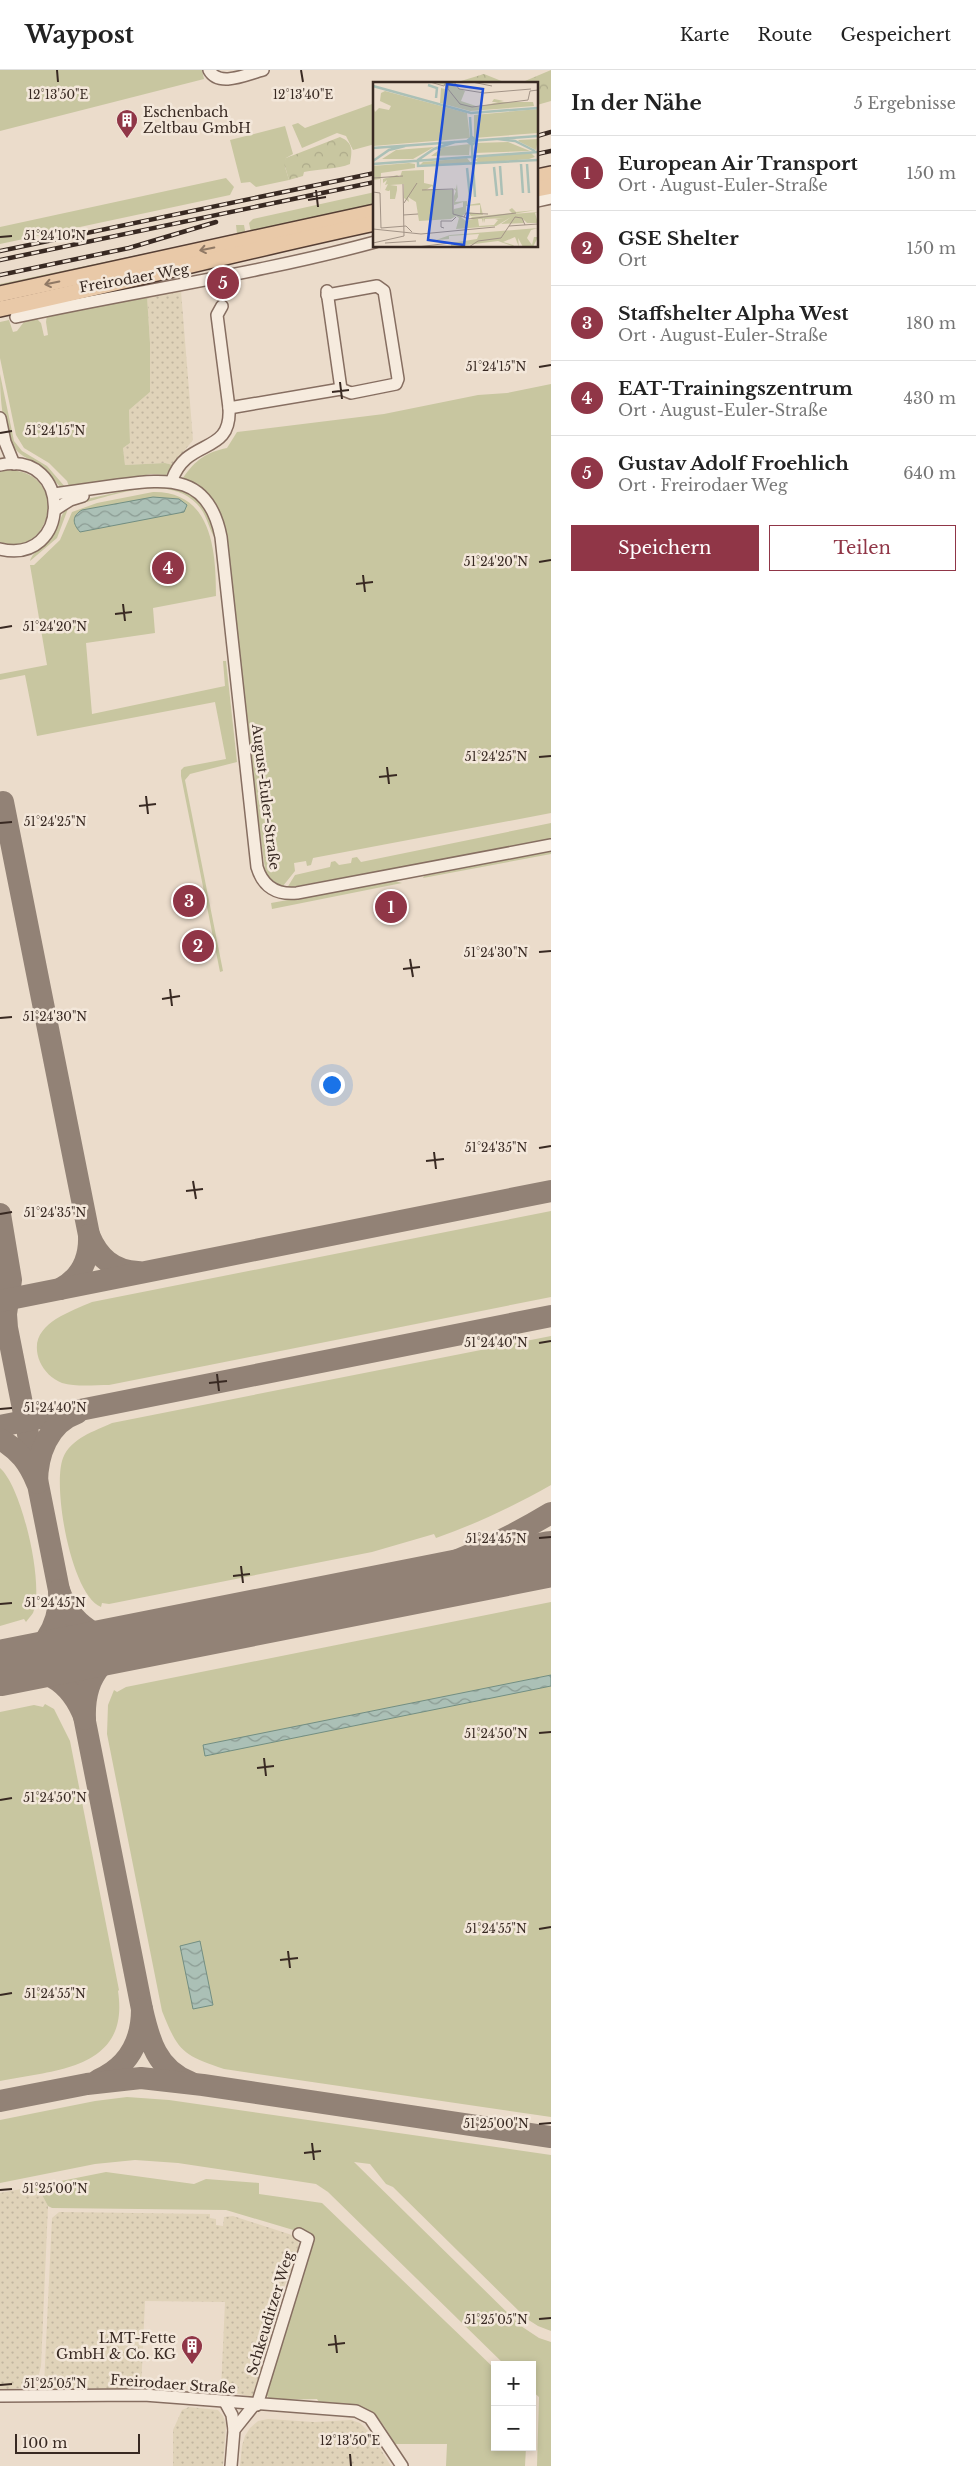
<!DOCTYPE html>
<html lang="de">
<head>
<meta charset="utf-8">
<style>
  :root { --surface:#fff; --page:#f2f2f2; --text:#222; --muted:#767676; --line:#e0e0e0; --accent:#903647 }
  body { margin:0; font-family:"Libre Baskerville",serif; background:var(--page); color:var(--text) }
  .controls { position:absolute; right:15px; bottom:15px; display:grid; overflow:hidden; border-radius:0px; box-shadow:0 2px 8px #0003 }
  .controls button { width:45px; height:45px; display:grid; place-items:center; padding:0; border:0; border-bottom:1px solid var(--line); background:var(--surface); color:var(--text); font:25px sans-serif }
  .scale { position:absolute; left:15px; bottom:12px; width:125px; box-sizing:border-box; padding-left:5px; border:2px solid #382922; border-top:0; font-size:14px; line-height:18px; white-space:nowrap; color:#382922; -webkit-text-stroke:4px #f3e7da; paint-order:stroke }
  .you { position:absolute; left:331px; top:1014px; width:18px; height:18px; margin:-12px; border:4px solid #fff; border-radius:50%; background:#1a73e8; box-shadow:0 0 0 8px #1a73e833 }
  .badge { display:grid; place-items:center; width:32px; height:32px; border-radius:50%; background:var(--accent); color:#fff; font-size:16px; font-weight:700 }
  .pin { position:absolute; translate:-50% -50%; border:2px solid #fff; box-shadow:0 1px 5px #0006 }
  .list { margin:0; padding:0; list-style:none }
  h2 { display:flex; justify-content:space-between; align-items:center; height:65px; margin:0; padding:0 20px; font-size:21px }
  h2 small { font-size:16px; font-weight:400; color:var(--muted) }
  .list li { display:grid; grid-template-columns:32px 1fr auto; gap:15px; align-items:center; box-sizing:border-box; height:75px; padding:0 20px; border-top:1px solid var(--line) }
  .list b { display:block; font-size:19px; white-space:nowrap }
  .list p { margin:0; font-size:16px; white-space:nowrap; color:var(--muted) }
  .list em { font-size:16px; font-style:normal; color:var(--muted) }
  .actions { display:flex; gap:10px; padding:15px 20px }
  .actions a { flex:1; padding:11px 0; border:1px solid var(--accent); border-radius:0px; text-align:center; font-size:18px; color:var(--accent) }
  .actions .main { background:var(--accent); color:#fff }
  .map { position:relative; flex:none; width:551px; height:2396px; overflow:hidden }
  header { display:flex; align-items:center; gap:30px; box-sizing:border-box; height:70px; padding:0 25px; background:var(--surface); border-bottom:1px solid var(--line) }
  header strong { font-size:24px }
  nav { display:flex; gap:28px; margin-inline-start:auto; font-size:18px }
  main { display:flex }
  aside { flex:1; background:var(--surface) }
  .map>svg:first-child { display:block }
  .farmland { fill:url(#farmland-dots) }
  .green { fill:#c8c6a0 }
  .forest { fill:url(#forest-crowns) }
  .water { fill:url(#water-waves); stroke:#728e82 }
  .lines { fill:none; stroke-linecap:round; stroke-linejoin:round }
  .taxiway { stroke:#928276; stroke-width:22 }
  .runway { stroke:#928276; stroke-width:56 }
  .minor-casing { stroke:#866e61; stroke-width:14 }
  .major-casing { stroke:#553e34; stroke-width:18 }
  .minor { stroke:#f6ebde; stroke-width:11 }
  .major { stroke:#e9c9a8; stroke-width:15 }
  .rail-casing { stroke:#382922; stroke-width:4.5 }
  .rail { stroke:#f3e7da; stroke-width:2.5; stroke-dasharray:8; stroke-linecap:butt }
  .oneway { stroke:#907965 }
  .ticks { fill:none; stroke:#382922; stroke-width:2 }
  .labels { text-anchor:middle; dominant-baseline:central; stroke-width:5; stroke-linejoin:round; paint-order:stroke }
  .poi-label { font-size:14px; fill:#382922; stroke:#f3e7da; text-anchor:start }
  .street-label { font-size:14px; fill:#382922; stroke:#f3e7da }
  .inset-river { fill:none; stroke:#abc0b6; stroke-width:2.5 }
  .inset-road { fill:none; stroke:#a39487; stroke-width:1 }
  .view { fill:#1d4ed8; fill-opacity:0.15; stroke:#1d4ed8; stroke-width:2.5 }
  .inset-edge { fill:none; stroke:#382922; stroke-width:2.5 }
  .ticks-label { font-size:12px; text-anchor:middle; fill:#382922; stroke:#f3e7da; stroke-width:5; stroke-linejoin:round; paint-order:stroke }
</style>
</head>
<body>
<header>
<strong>Waypost</strong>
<nav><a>Karte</a><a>Route</a><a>Gespeichert</a></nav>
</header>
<main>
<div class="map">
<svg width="551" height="2396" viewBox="0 0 551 2396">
  <defs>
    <pattern id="farmland-dots" width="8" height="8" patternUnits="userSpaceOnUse" patternTransform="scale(1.25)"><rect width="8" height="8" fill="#e0d3b9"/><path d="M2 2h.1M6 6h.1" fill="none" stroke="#c1b59f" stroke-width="1.8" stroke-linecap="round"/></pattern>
    <pattern id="forest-crowns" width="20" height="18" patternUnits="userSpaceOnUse" patternTransform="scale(1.25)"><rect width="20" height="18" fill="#c8c6a0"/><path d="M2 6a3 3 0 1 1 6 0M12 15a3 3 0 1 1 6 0" fill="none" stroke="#adaa8a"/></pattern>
    <pattern id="water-waves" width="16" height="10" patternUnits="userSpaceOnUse" patternTransform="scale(1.25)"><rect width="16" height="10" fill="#abc0b6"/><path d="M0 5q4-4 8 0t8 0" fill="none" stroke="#8c9c94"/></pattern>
  </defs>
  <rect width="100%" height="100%" fill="#ebdccb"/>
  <g class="farmland">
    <path d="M181 221 193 370 173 395 165 393 125 395 123 378 130 373 129 340 150 322V273L147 226Z"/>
    <path d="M31 2117 42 2125 48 2136 41 2296 38 2308 32 2317 0 2320V2123Z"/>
    <path d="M59 2142 210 2144V2148L216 2149V2155L223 2156 224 2147 233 2146 298 2167 299 2179 284 2217 253 2327 221 2320 225 2232 145 2231 141 2320 46 2319 44 2315 52 2148Z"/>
    <path d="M189 2337 218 2340 223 2346 226 2354 223 2396H173V2360L182 2340Z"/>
    <path d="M268 2349 314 2352 351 2350 360 2353 371 2364 391 2396H240L242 2376 245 2366 250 2358 258 2351Z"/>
  </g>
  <g class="green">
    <path d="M0 0H202L204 9 0 61Z"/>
    <path d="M375 33V74L353 80 346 66 337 63 302 78 292 55 298 53 305 58Z"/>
    <path d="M285 56 293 84 286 88 285 97 289 110 256 117 250 112 241 113 230 70Z"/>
    <path d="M226 108 234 117 230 125 0 174V157Z"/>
    <path d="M375 122V138L251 162 249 153 253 149Z"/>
    <path d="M236 155H244L246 166 0 219V214L237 164Z"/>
    <path d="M147 226 150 273V322L129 340 130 373 123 378 125 395 165 393 173 395 166 405 151 404 70 419 67 411 49 393 24 378 16 365 0 288V252L9 250 13 262 17 261 27 248 35 247 41 253 44 266 48 265 46 252 47 245Z"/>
    <path d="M0 304 14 371 22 381 47 396 66 418H62C55 413 51 404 44 399 36 392 26 389 18 382 2 366 0 326 0 304Z"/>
    <path d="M551 314V743L313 788 311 795 307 796 306 791 294 793 295 801 283 816C273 814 269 808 265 799L247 666 224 454C217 433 203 419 183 408 195 390 207 382 227 378L237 362 384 344 478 325 507 323Z"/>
    <path d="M4 400C73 398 52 491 0 472V402Z"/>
    <path d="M151 415C194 417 207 431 217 471 208 460 208 445 197 434 167 403 112 426 76 435L73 432Z"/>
    <path d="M153 422C212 421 216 481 216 526L153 538 155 563 86 573 92 644 225 616 223 591H226L237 692 190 704 185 710 223 901 220 902 181 706V700L184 697 226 689 215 632 37 666 25 605 0 610V604L47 595 30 495H34L60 470 72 442 97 433Z"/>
    <path d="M69 436 57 468 30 491C33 480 48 475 54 464 60 455 60 443 69 436Z"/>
    <path d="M551 753V769L287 818 295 805 330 797 331 792 335 791 339 795 351 793 352 788 357 787 361 792Z"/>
    <path d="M551 781V784L423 808 424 806Z"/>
    <path d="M395 811 402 813 272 839 271 833Z"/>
    <path d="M551 1141V1227L109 1315C94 1315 76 1317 62 1313 52 1309 44 1301 40 1292 25 1256 67 1243 92 1232Z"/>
    <path d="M551 1266V1415C514 1436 476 1454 436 1468L434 1464 372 1482 109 1534 102 1533 101 1537C71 1525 52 1416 63 1388 71 1368 95 1361 112 1353Z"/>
    <path d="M0 1398C22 1417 45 1516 33 1543 31 1546 28 1549 26 1552L24 1549 0 1556Z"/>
    <path d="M551 1532V2047L224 1999C182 1985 178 1981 162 1941L107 1664 108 1635 114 1620 117 1622 126 1617Z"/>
    <path d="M45 1634 54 1639 70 1671 119 1920 118 1921C130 1999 56 2000 0 2011V1642L34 1635 43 1637Z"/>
    <path d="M127 2027 169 2030 551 2085V2261L538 2256 527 2249 393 2117 386 2114 370 2094 354 2092 521 2256 539 2268 551 2272V2396H537L539 2327 532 2321V2295H505L328 2122 316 2114 178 2093 135 2090 95 2094 0 2113V2050L95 2031Z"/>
    <path d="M106 2102 194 2114 206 2109 259 2113V2124L322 2133 495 2299V2377H526L525 2396H446L447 2374H395C370 2330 366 2337 319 2332L317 2329 270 2330 266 2324 312 2168 300 2162 226 2140 52 2138 48 2136 42 2125 31 2117Z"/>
  </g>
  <g class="forest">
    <path d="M551 0V31L537 35V14H451L484 4 504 12 525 11Z"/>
    <path d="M340 67C354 73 352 81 350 94 338 99 318 99 304 102L303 106 289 110 284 93 286 88Z"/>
  </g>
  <g class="water">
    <path d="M153 427 179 429 187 435 184 442 80 462C72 453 72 446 82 440Z"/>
    <path d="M551 1605V1616L205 1686 203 1675Z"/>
    <path d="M200 1871 213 1935 193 1939 180 1876Z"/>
  </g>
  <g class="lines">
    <g class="taxiway">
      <path d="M3 732 89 1165"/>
      <path d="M0 1144 11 1210 6 1244 7 1258 142 1939"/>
      <path d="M60 1219C81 1208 90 1188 89 1165 98 1187 113 1201 138 1202"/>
      <path d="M0 1231 551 1121"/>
      <path d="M0 1356 551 1246"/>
      <path d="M0 1369C19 1380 29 1393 37 1413 37 1385 48 1353 77 1343"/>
      <path d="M324 1534C404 1514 480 1486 551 1443"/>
      <path d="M7 1596C42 1586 61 1556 59 1520 71 1555 100 1574 137 1570"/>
      <path d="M0 1599C41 1595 70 1608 85 1649 83 1601 108 1582 150 1568"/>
      <path d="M98 2010C128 1997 142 1971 142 1939 149 1970 157 2000 190 2012"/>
      <path d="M0 2031 87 2014 141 2008 203 2015 551 2067"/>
    </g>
    <path class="runway" d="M0 1598 551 1489"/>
    <g class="minor-casing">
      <g id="minor">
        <path d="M209 0C219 18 247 4 263 0"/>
        <path d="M537 131 551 128"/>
        <path d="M327 221 341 319"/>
        <path d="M222 236 217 245 229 338"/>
        <path d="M16 247C135 221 257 204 375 172"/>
        <path d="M0 348 5 372 14 394"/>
        <path d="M0 395C74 380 71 496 0 479"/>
        <path d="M172 410C187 367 232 386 229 338L341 319 351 323 396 314 398 309 384 221 377 216 327 225"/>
        <path d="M54 424C75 421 97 418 118 415 169 408 209 405 221 467L257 797C263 817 277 825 297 823L551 775"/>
        <path d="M56 439 70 430 83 426"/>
        <path d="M0 2326 144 2325 356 2341 370 2348 402 2396"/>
        <path d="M225 2332 232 2345 234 2360"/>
        <path d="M257 2335 308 2169 299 2164"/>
        <path d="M231 2396 234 2360 254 2335"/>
      </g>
    </g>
    <g class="major-casing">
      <g id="major">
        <path d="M537 107 551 104"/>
        <path d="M537 119 551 116"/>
        <path d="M0 224 375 142"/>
        <path d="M0 239C125 212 249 180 375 153"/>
      </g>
    </g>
    <use href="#minor" class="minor"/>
    <use href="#major" class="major"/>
    <g class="rail-casing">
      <g id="rail">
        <path d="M537 66 551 62"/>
        <path d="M537 84 551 81"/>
        <path d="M0 181 375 103"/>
        <path d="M0 190 375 112"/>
        <path d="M0 205 129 178 216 152"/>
      </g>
    </g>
    <use href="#rail" class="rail"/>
  </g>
  <defs><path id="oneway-shaft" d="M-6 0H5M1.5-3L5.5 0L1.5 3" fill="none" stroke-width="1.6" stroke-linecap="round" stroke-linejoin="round" transform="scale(1.25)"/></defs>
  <g class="oneway">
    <use href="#oneway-shaft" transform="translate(207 179) rotate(168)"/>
    <use href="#oneway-shaft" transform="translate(52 213) rotate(168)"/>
  </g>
  <path class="ticks" d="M57 0 58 12M301 0 303 12M316 120 318 137M308 130 326 127M0 167 12 166M539 297 551 295M340 312 342 329M332 322 349 320M0 363 12 361M539 492 551 490M363 505 365 522M356 514 373 512M123 534 125 551M115 544 132 542M0 558 12 556M539 687 551 686M387 697 389 714M379 707 397 705M146 726 148 744M139 736 156 734M0 753 12 752M539 882 551 881M410 889 413 907M403 899 420 897M170 919 172 936M162 929 180 926M0 948 12 947M539 1078 551 1076M434 1082 436 1099M426 1091 444 1089M193 1111 196 1129M186 1121 203 1119M0 1144 12 1142M539 1273 551 1271M217 1304 219 1321M209 1313 227 1311M0 1339 12 1338M539 1468 551 1467M241 1496 243 1513M233 1506 250 1504M0 1534 12 1533M539 1663 551 1662M264 1688 266 1706M257 1698 274 1696M0 1730 12 1728M539 1859 551 1857M288 1881 290 1898M280 1890 298 1888M0 1925 12 1923M539 2054 551 2053M312 2073 314 2090M304 2083 321 2081M0 2120 12 2119M539 2249 551 2248M335 2265 337 2283M328 2275 345 2273M0 2315 12 2314M350 2384 351 2396"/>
  <defs>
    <g id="building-pin" transform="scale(1.125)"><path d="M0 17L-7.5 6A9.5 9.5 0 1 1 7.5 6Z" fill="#903647" stroke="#f3e7da"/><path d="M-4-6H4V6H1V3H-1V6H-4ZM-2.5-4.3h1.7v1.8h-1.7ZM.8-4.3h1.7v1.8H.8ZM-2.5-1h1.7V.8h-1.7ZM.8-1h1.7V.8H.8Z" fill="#fff"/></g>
  </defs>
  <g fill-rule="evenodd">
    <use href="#building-pin" x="127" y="50"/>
    <use href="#building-pin" x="192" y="2276"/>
  </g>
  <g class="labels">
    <g class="poi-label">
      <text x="143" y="42">Eschenbach<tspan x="143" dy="16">Zeltbau GmbH</tspan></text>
      <text x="176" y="2268" text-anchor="end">LMT-Fette<tspan x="176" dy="16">GmbH &amp; Co. KG</tspan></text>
    </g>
    <g class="street-label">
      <text transform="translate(134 208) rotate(-10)">Freirodaer Weg</text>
      <text transform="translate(266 727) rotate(83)">August-Euler-Straße</text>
      <text transform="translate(270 2243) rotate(-73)">Schkeuditzer Weg</text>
      <text transform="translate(173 2314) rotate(4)">Freirodaer Straße</text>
    </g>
  </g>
  <g transform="translate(373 12)">
    <rect width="165" height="165" fill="#ebdccb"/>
    <path d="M59 0H80L81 4 92 9 88 19 106 25 125 20H119L121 17 131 19 126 20H160L161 24 97 29 67 21 68 6 72 7V3ZM12 9 94 31 97 56 0 64V24L2 30 6 26 16 28 18 24 7 19 8 11ZM165 27V51L101 56V33ZM165 57 163 68 145 59 146 58ZM135 60 157 69 101 71 102 61ZM97 62 96 73 58 74 70 65ZM61 65 40 77H9L23 68ZM158 71 162 75 156 77 106 81 102 78 106 75ZM94 76 98 81 47 83 50 80ZM36 81 42 82V86L8 91 7 110V97L0 98V84ZM51 88V101L60 103 61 100 60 108 59 104 53 108H80V130L81 127 90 125V120L81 123V114L84 115 81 114 83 109 80 106 71 107 80 106 83 107 84 102 85 115 82 120 94 119V123L107 121 110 133 98 134 94 130 107 132V123L93 124V131L88 135 93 139 100 137 98 135 139 131 136 128 139 126 143 130 163 128 140 132 165 130 162 131 165 141H154L150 137 151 141 128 142 140 134 123 144 83 147 86 136 83 134 78 137 46 139 43 120 35 115 36 120 31 116V102L17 103 24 104V108L22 117H17V108L16 109H11H15L12 108 15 102 12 103 14 98 10 101V97L24 93 27 95 29 89ZM111 135V141L112 137 132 136 122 137 125 138 121 143 106 144 105 137H109L110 141ZM165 146 158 148 154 156 159 163 161 155H165L160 165H150L145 156 146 165 142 155 130 160 140 163 142 165 125 159 78 165V161L104 157 106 152 76 154V157L62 158 57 156 63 158 77 153Z" fill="#c8c6a0" fill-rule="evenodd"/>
    <path class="inset-river" d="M55 3 64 6 63 16M0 4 98 31 165 26M97 35 102 115M99 55 104 59 99 63 94 59ZM125 57 142 59 162 69M82 60 61 67 45 78V84L165 78M0 66 165 54M0 79 16 68 32 64M0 82 165 70M148 82 150 111M154 82 156 111M127 84 129 113M121 85 124 114M94 86 97 115"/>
    <path class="inset-road" d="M57 0 71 4 73 0M76 0 75 7 87 22 99 25 155 18 157 9 165 8M81 0 86 7 111 11 158 7M99 0 119 4M0 96 30 94M49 108 80 107V132L91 135M0 110 7 111 8 146 33 144 39 150M31 121 44 101M30 133 45 132M96 133 95 137 91 135 93 131 115 132M95 137 143 131M136 144 165 142M71 146 68 145V139H79L83 135M0 147 48 152 122 145M0 161 31 154 30 102M12 161 43 159M44 165 77 161M96 165 105 159 128 156 142 135 149 136 152 143"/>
    <path class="view" d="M74 2 110 7 91 163 55 158Z"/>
    <rect width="165" height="165" class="inset-edge"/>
  </g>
  <g class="ticks-label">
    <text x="58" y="29">12°13'50"E</text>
    <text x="303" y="29">12°13'40"E</text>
    <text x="55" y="170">51°24'10"N</text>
    <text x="496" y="301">51°24'15"N</text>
    <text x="55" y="365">51°24'15"N</text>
    <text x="496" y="496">51°24'20"N</text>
    <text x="55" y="561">51°24'20"N</text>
    <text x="496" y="691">51°24'25"N</text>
    <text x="55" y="756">51°24'25"N</text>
    <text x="496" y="887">51°24'30"N</text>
    <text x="55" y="951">51°24'30"N</text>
    <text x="496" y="1082">51°24'35"N</text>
    <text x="55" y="1147">51°24'35"N</text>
    <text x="496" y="1277">51°24'40"N</text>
    <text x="55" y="1342">51°24'40"N</text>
    <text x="496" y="1473">51°24'45"N</text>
    <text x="55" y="1537">51°24'45"N</text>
    <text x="496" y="1668">51°24'50"N</text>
    <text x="55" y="1732">51°24'50"N</text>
    <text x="496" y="1863">51°24'55"N</text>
    <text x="55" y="1928">51°24'55"N</text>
    <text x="496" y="2058">51°25'00"N</text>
    <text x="55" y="2123">51°25'00"N</text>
    <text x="496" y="2254">51°25'05"N</text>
    <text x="55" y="2318">51°25'05"N</text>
    <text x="350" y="2375">12°13'50"E</text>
  </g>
</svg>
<div class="controls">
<button>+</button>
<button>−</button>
</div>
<div class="scale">100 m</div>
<div class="you"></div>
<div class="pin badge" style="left:391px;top:837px">1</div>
<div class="pin badge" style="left:198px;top:876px">2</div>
<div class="pin badge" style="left:189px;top:831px">3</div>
<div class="pin badge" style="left:168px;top:498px">4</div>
<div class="pin badge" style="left:223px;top:213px">5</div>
</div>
<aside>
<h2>In der Nähe<small>5 Ergebnisse</small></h2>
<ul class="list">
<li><span class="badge">1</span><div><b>European Air Transport</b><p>Ort · August-Euler-Straße</p></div><em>150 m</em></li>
<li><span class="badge">2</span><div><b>GSE Shelter</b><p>Ort</p></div><em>150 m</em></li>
<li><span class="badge">3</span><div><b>Staffshelter Alpha West</b><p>Ort · August-Euler-Straße</p></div><em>180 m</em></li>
<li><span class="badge">4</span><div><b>EAT-Trainingszentrum</b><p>Ort · August-Euler-Straße</p></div><em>430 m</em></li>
<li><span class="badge">5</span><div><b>Gustav Adolf Froehlich</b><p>Ort · Freirodaer Weg</p></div><em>640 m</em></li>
</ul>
<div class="actions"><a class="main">Speichern</a><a>Teilen</a></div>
</aside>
</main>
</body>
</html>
